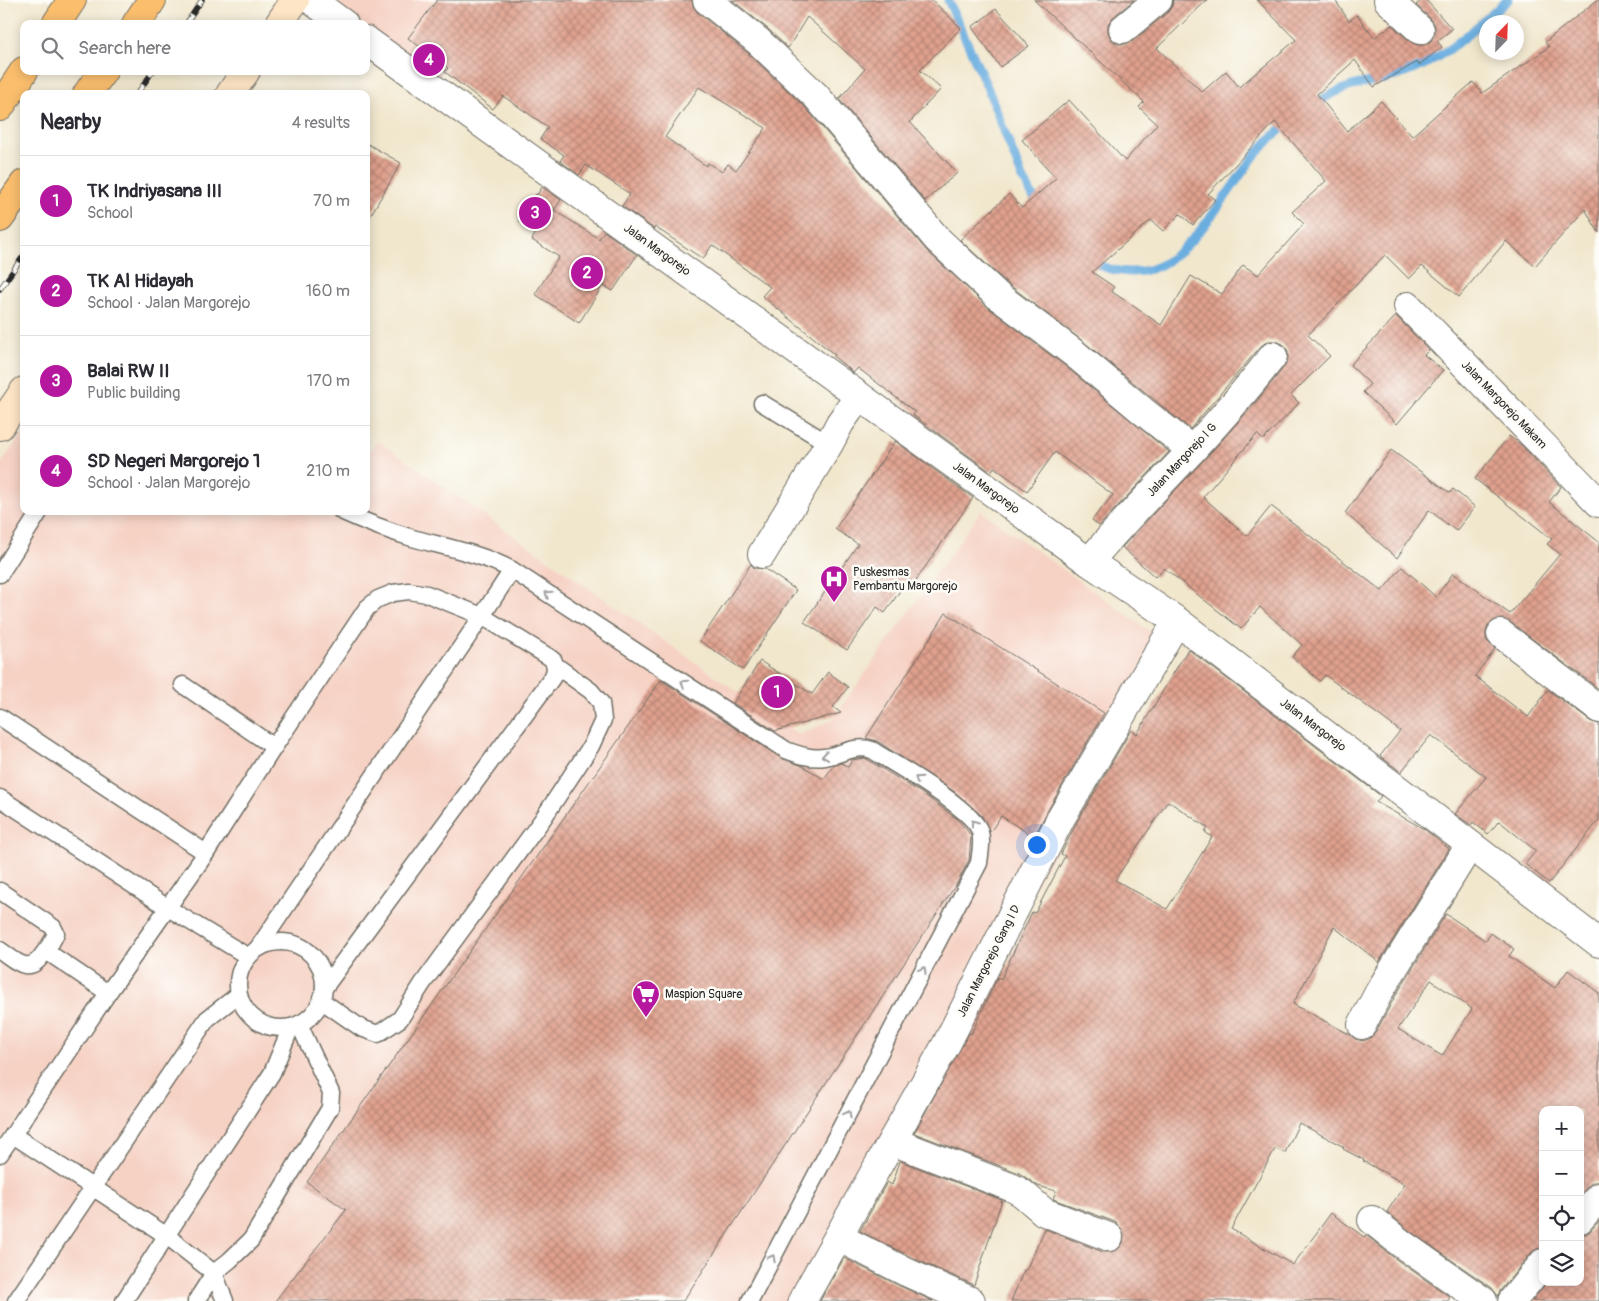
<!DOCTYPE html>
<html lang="en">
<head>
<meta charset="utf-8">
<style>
  :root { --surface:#fff; --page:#f2f2f3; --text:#2b2b33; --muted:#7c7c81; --line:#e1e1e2; --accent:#b5179e }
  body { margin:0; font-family:Pangolin,sans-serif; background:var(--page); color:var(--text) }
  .controls { position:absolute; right:15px; bottom:15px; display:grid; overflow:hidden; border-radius:10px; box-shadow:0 2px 12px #0003 }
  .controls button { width:45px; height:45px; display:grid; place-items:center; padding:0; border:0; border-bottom:1px solid var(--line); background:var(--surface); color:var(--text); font:25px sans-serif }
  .compass { position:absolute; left:1479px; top:15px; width:45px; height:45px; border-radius:50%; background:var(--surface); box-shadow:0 2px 12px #0003; rotate:23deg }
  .you { position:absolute; left:1036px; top:844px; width:18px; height:18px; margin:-12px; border:4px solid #fff; border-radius:50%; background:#1a73e8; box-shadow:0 0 0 8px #1a73e833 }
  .badge { display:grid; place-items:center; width:32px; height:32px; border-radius:50%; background:var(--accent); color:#fff; font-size:16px; font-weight:700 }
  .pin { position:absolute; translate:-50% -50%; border:2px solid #fff; box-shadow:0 1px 5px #0006 }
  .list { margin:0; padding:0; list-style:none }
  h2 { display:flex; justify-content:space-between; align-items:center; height:65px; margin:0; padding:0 20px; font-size:21px }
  h2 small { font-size:16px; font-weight:400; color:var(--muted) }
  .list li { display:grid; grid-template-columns:32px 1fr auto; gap:15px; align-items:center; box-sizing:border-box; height:90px; padding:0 20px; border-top:1px solid var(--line) }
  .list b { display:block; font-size:19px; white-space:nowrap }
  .list p { margin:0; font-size:16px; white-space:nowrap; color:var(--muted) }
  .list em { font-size:16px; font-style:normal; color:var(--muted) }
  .icon { flex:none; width:28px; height:28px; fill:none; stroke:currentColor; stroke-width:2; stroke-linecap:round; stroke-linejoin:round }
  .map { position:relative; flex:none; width:1599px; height:1301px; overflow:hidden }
  .search { position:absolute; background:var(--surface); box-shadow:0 2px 12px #0003; left:20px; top:20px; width:350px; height:55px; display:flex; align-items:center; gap:12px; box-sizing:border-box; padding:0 18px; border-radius:10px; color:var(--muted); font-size:19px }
  .panel { position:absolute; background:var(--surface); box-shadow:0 2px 12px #0003; left:20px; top:90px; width:350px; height:425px; border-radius:10px }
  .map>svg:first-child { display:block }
  .built { fill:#f6d2c4 }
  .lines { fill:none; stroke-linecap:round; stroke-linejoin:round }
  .stream { stroke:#6aaee0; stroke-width:9 }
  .building { fill:url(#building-cross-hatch); fill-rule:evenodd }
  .lane-casing { stroke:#706d64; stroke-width:19 }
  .street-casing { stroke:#706d64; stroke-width:30 }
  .secondary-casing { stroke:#706d64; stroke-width:30 }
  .highway-casing { stroke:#706d64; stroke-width:30 }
  .lane { stroke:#fff; stroke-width:16 }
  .street { stroke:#fff; stroke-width:28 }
  .secondary { stroke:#fde5c5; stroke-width:28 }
  .highway { stroke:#fabe6d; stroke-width:28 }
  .rail-casing { stroke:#2b2b2b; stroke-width:5.5 }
  .rail { stroke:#fdfcf7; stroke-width:4; stroke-dasharray:11; stroke-linecap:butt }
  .oneway { stroke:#a0a0a0 }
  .labels { text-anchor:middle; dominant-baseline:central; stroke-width:5; stroke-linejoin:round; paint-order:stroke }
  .street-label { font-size:12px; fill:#2b2b2b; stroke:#fdfcf7 }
  .poi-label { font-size:12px; fill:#2b2b2b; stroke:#fdfcf7; text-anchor:start }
</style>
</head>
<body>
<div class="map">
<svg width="1599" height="1301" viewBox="0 0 1599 1301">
  <defs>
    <pattern id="building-cross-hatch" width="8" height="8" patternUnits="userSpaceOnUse" patternTransform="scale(1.25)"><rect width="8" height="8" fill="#e0a18e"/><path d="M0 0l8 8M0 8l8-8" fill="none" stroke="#b68374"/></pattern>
  </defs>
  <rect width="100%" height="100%" fill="#fdfcf7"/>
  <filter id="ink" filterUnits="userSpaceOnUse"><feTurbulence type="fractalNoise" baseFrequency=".02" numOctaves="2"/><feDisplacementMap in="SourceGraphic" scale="10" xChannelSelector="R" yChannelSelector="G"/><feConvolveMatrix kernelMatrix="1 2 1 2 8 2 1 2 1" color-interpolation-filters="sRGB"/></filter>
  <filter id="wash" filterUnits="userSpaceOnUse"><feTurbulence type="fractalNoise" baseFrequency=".0096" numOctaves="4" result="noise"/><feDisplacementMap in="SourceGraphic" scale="20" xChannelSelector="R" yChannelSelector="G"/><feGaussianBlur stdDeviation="1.12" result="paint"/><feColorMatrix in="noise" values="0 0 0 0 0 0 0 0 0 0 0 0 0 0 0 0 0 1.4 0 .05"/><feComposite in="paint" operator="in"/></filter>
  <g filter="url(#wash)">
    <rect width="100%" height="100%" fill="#f1e7cd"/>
    <g class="built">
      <path d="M333 0H500L466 38 435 81 366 26V24H363Z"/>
      <path d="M24 431V511H366V454L378 441 799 735 832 720 981 511 1173 648 795 1301H0V465Z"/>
    </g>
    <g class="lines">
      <g class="stream">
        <path d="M948 0 988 89 1022 177 1040 208"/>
        <path d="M1311 105C1323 99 1336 91 1349 87 1367 81 1387 80 1405 73 1445 59 1477 26 1508 0"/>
        <path d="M1090 260C1114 275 1146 277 1169 260 1203 237 1230 187 1256 154 1266 143 1277 132 1289 122"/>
      </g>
    </g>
    <g id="blocks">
      <g class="building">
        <path d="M437 0H692L693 6 697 12 748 53 805 107 926 250 989 308 1065 366 1169 452 1099 526 1092 520 1113 495 1055 452 1027 491 994 467 991 472 913 415 915 412 858 368 853 373 848 368 834 357 835 355 762 296 770 287 712 245 703 259 655 227 654 229 622 206 630 194 586 165 579 175 560 161 564 155 540 139 548 127 503 96 493 109 445 72 448 68 408 38ZM699 87 766 128 736 170 728 164 722 172 708 163 706 166 665 137Z"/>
        <path d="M732 0H932L961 28 920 70 941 89 910 122 957 173 925 201 839 99 865 69 807 17 788 48 768 29Z"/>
        <path d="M1034 0H1134L1113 17 1108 24V32L1111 39 1118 44H1125L1133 41 1168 12 1172 6 1173 0H1207L1157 48 1202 92 1226 71 1239 87 1296 40 1257 0H1335L1349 21 1357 15 1374 38 1392 25 1409 41 1417 45H1424L1431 41 1435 33V26L1431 19 1416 5 1422 0H1426L1452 29 1437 41 1442 47 1419 65 1417 62 1374 87 1355 60 1317 94 1347 131 1381 101 1412 136 1473 82 1482 93 1549 47 1545 42 1597 0H1599V233L1585 209 1535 266 1506 241 1459 297 1422 266 1409 279 1385 255 1308 335 1330 356 1291 395 1299 403 1263 440 1257 434 1203 497 1247 536 1271 506 1382 591 1402 567 1436 597 1453 573 1510 614 1560 554 1547 544 1552 539 1475 479 1509 436 1521 445 1561 487 1549 502 1599 542V689L1510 622 1503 619 1495 620 1488 625 1486 632V640L1495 649 1475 676 1528 717 1548 690 1590 721 1599 724V820L1549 883 1525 864 1536 851 1499 821 1488 834 1473 822 1471 825 1455 814 1486 777 1431 735 1401 772 1380 756 1400 731 1325 675 1320 681 1292 657 1302 645 1260 607 1241 629 1164 568 1155 577 1122 547 1215 448 1256 402 1285 366 1288 359V351L1283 344 1276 341H1268L1261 346 1190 429 1084 342 1008 284 960 240 1009 194 1022 208 1056 178 1022 140 1069 100 1125 161 1157 124 1139 107 1144 102ZM1275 122 1326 181 1292 212 1304 224 1258 275 1243 265 1222 294 1191 276 1161 325 1111 291 1114 287 1092 272 1151 220 1163 231 1180 214 1193 225 1215 200 1208 194Z"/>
        <path d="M996 9 1029 46 1000 67 972 27Z"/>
        <path d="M366 143 401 163 366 223Z"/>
        <path d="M542 187 561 200 554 210 599 239 604 231 637 255 613 291 603 285 579 323 535 294 559 257 532 240 536 232 519 221 536 194 537 195Z"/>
        <path d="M1396 316 1429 350 1424 355 1443 370 1397 424 1363 392 1370 384 1350 365Z"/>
        <path d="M895 441 973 498 914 583 908 579 885 613 877 607 847 650 804 622 858 544 835 529Z"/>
        <path d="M1391 450 1450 493 1453 489 1475 507 1456 531 1429 510 1397 558 1345 513Z"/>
        <path d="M751 564 754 568 765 569 796 590 743 670 700 641Z"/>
        <path d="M946 613 1104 713 1048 810 1034 837 1001 816 990 832 982 816 955 792 877 741 866 738Z"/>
        <path d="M1188 649 1381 796 1376 802 1424 829 1449 849 1379 962 1334 927 1293 1004 1349 1034 1355 1039 1363 1041 1370 1038 1376 1032 1393 1000 1446 914 1486 941 1491 933 1514 949 1509 956 1555 988 1568 970 1599 993V1182H1593L1588 1186 1580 1195V1110H1543V1248L1537 1249 1531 1253 1500 1291 1498 1296 1492 1288 1411 1232 1387 1212 1405 1184 1363 1161 1364 1160 1343 1149 1344 1147 1299 1123 1285 1153 1275 1149 1231 1229 1293 1265 1331 1213 1364 1237 1366 1235 1393 1257 1450 1297 1448 1301H1011L1024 1270H1026L1045 1229 1103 1252H1111L1118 1249 1123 1243 1124 1235 1121 1228 1115 1222 1053 1199 1056 1191 1038 1186 1019 1173 914 1133 969 1033 971 1034 998 977 1001 979 1032 912 1035 913 1065 856 1061 854 1075 826 1131 730 1137 734ZM1168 801 1208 828 1205 832 1212 837 1167 909 1115 880ZM1431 980 1472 1009 1442 1056 1398 1029Z"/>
        <path d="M760 661 812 694 828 672 848 687 833 707 841 713 775 731 733 703Z"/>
        <path d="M661 680 781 758 803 766 824 779 833 766 842 763 848 767 852 760 865 758 926 796 957 819 966 829 971 836 969 860 957 883 683 1301H275L346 1210 307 1182Z"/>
        <path d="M900 1161 1002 1200 974 1285 913 1258 860 1231 887 1182 892 1185Z"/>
        <path d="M1599 1221V1301H1532L1547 1282H1580V1234H1586L1591 1230Z"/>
        <path d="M844 1258 900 1286 933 1301H820Z"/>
      </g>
    </g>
  </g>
  <g filter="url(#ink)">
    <use href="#blocks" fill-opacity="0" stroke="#706d64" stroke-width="1"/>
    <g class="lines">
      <g class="lane-casing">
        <g id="lane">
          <path d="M762 403 829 444"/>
          <path d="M341 511C363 521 386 530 409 537 444 547 480 553 512 570L786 750C799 755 811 759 825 757 841 755 856 744 872 750 894 764 974 809 980 832 983 842 980 853 979 863L750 1301"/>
          <path d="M0 574 40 511"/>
          <path d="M183 685 274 747 367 608 378 599 393 593 409 591 427 594 482 616 549 657 554 661 555 671 552 678 324 988"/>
          <path d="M0 717 206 853 108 993 0 1154"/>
          <path d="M0 798 168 908 247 956"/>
          <path d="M206 853 274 747"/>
          <path d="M0 891 53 927 56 933C53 941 48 948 43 954 29 976 16 961 0 950"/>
          <circle cx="281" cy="985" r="43"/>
          <path d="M258 948 482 616 512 570"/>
          <path d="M46 951 108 993"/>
          <path d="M322 1001 361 1028 378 1034 400 1019 423 983 542 820 591 746 603 720 601 703 591 691 555 665"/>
          <path d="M13 1135 167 1236 214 1273 225 1301"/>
          <path d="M16 1301 207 1019 238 995"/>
          <path d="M124 1301 272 1073 291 1027"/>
          <path d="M196 1301 214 1273 230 1260 251 1240 330 1108 331 1093 299 1024"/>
        </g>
      </g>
      <g class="street-casing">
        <g id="street">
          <path d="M311 0 344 24"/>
          <path d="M707 0 758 41 816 96 937 239 998 296 1075 354 1144 412 1192 450"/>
          <path d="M1388 0 1420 30"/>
          <path d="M1123 29 1158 0"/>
          <path d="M366 40 1089 562 1177 621 1599 943"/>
          <path d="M1408 306 1599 503"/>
          <path d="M762 554 829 444 840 423 859 396"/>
          <path d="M1089 562C1122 522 1158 487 1193 449 1221 419 1248 388 1273 356"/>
          <path d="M1501 634 1599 709"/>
          <path d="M1362 1025 1379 992 1470 845"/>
          <path d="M892 1141 1013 1188 1022 1193 1044 1212 1109 1237"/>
          <path d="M1580 1219 1599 1197"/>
          <path d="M1372 1220 1402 1244 1483 1301"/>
          <path d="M838 1237 906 1272 971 1301"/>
          <path d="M802 1301 947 1043 1061 818 1177 621"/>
          <path d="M1512 1301 1543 1263"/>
        </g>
      </g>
      <g class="secondary-casing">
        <g id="secondary">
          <path d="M279 24 295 0"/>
          <path d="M230 94 246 71"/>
          <path d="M0 426 24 391"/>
        </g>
      </g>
      <g class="highway-casing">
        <g id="highway">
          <path d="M56 24 72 0"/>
          <path d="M136 24 152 0"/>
          <path d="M87 94 103 71"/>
          <path d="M0 107 24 71"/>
          <path d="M0 218 24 184"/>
        </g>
      </g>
      <use href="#lane" class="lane"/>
      <use href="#street" class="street"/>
      <use href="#secondary" class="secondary"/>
      <use href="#highway" class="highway"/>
      <g class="rail-casing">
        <g id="rail">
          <path d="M186 24 202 0"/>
          <path d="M137 94 153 71"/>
          <path d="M0 289 24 255"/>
        </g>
      </g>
      <use href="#rail" class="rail"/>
    </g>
    <defs><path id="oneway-chevron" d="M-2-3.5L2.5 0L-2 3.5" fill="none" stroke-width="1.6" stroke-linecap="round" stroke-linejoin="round" transform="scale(1.25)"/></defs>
    <g class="oneway">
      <use href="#oneway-chevron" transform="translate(548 594) rotate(-147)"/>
      <use href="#oneway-chevron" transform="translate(684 683) rotate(-147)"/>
      <use href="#oneway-chevron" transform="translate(825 756) rotate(172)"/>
      <use href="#oneway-chevron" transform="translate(918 779) rotate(-147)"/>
      <use href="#oneway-chevron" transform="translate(974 823) rotate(-126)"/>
      <use href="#oneway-chevron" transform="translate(923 970) rotate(-62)"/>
      <use href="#oneway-chevron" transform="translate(848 1114) rotate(-62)"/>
      <use href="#oneway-chevron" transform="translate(772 1258) rotate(-62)"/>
    </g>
  </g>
  <defs>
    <g id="hospital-pin" transform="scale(1.4375)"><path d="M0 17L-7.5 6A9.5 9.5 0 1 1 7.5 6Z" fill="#b5179e" stroke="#fdfcf7"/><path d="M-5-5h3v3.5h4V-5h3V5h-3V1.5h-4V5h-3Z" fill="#fff"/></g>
    <g id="supermarket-pin" transform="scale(1.4375)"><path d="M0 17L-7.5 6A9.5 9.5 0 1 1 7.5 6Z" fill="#b5179e" stroke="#fdfcf7"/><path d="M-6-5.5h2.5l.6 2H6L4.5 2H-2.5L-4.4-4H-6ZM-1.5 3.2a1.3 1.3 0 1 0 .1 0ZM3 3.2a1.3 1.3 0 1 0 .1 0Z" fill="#fff"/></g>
  </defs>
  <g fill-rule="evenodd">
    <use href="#hospital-pin" x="834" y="579"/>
    <use href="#supermarket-pin" x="646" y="994"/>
  </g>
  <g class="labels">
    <g class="street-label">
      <text transform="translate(657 250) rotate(36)">Jalan Margorejo</text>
      <text transform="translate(1504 405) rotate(46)">Jalan Margorejo Makam</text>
      <text transform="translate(1182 460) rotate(-47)">Jalan Margorejo I G</text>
      <text transform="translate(986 488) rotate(36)">Jalan Margorejo</text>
      <text transform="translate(1313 725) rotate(37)">Jalan Margorejo</text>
      <text transform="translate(989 961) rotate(-63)">Jalan Margorejo Gang I D</text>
    </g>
    <g class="poi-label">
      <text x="853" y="572">Puskesmas<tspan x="853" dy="14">Pembantu Margorejo</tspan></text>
      <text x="665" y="994">Maspion Square</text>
    </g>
  </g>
</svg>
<div class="controls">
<button>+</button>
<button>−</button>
<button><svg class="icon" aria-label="locate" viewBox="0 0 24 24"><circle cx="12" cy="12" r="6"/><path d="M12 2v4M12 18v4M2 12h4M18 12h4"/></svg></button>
<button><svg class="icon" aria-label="layers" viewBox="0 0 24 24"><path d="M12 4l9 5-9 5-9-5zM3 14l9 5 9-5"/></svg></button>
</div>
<svg class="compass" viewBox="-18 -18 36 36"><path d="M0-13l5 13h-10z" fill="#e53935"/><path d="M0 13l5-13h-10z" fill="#7c7c81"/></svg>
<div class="you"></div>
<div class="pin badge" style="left:777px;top:692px">1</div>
<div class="pin badge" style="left:587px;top:273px">2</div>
<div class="pin badge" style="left:535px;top:213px">3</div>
<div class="pin badge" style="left:429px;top:60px">4</div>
<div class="search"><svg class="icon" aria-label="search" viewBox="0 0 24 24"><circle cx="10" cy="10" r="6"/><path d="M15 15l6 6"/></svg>Search here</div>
<section class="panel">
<h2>Nearby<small>4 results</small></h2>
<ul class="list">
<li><span class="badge">1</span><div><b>TK Indriyasana III</b><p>School</p></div><em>70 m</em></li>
<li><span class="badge">2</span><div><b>TK Al Hidayah</b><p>School · Jalan Margorejo</p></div><em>160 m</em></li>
<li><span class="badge">3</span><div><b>Balai RW II</b><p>Public building</p></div><em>170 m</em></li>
<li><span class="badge">4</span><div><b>SD Negeri Margorejo 1</b><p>School · Jalan Margorejo</p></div><em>210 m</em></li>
</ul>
</section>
</div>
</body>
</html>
